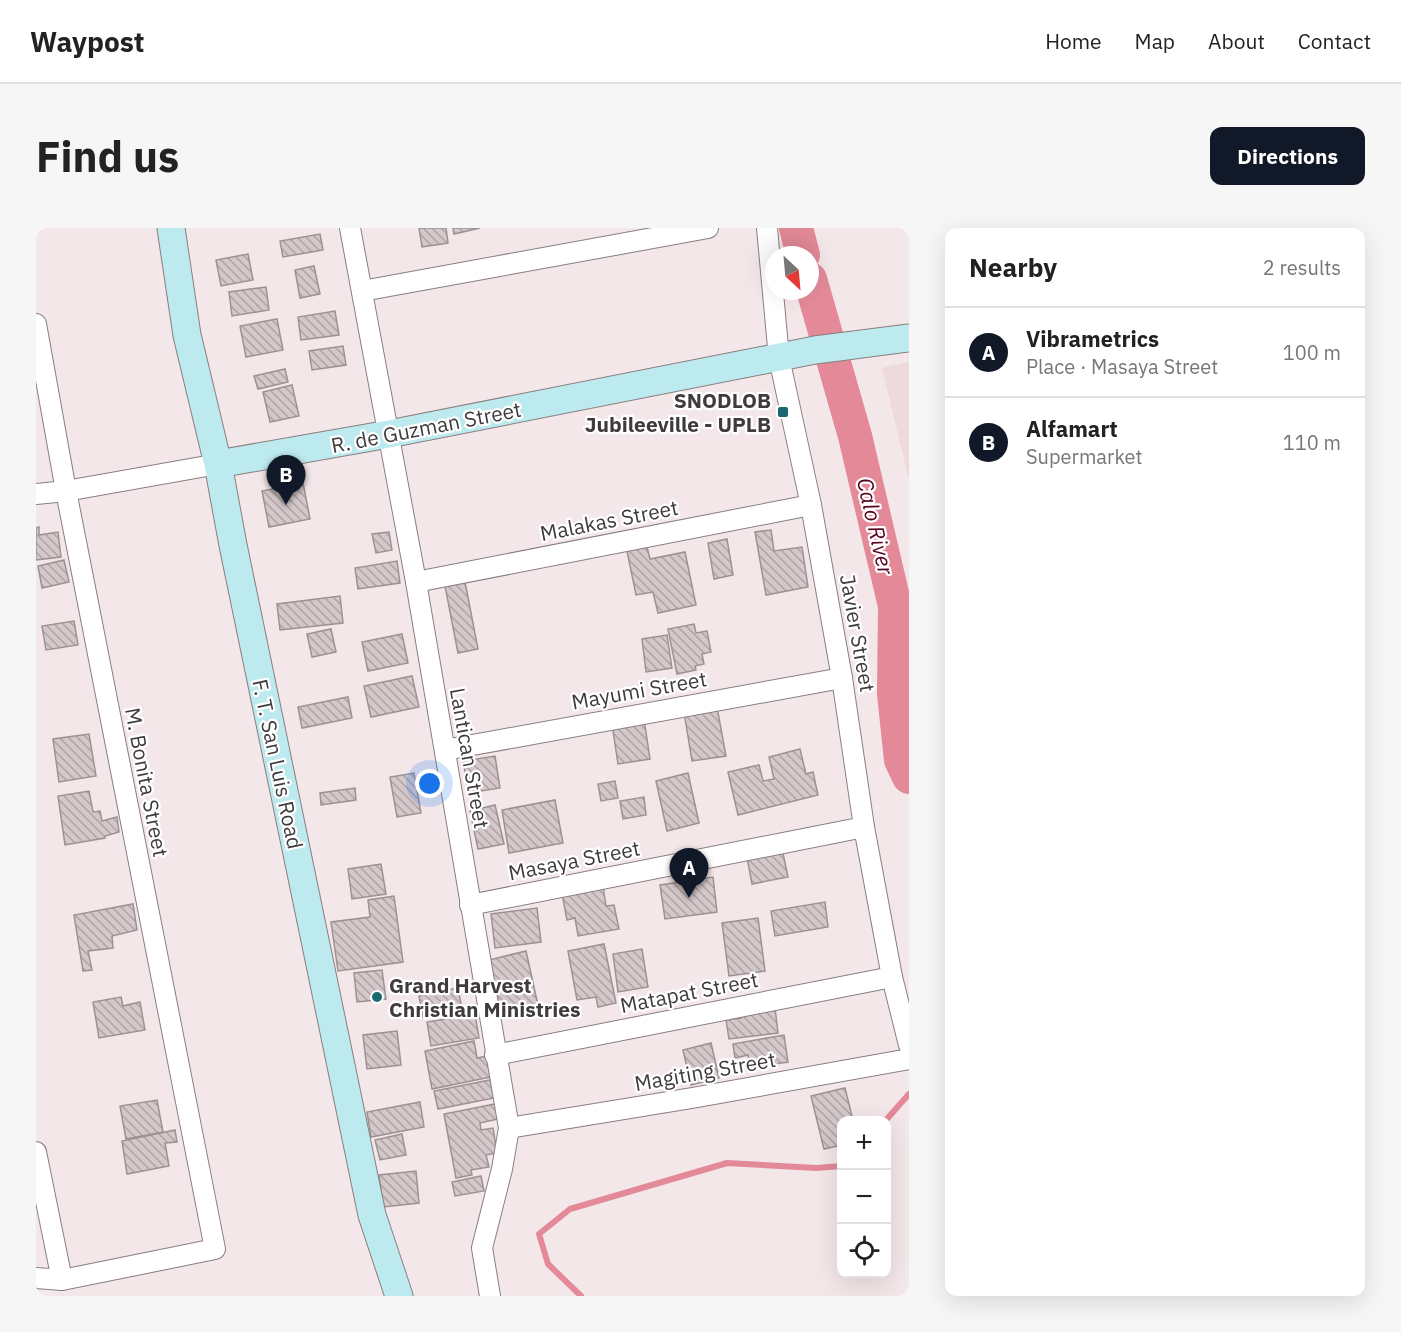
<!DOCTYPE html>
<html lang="en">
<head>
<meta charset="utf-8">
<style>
  :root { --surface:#fff; --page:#f6f6f6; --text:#222; --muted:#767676; --line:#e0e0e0; --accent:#111827 }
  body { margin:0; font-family:"IBM Plex Sans",sans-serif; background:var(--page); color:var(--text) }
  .controls { position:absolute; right:18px; bottom:18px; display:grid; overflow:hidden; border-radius:12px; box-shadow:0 6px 24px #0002 }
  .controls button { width:54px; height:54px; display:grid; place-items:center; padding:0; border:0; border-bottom:2px solid var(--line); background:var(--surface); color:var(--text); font:30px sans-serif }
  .compass { position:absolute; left:729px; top:18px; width:54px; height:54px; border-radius:50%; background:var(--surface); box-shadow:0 6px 24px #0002; rotate:154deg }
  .you { position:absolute; left:394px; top:556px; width:21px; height:21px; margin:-15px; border:4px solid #fff; border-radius:50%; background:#1a73e8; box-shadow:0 0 0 9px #1a73e833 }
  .badge { display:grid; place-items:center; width:39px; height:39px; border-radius:50%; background:var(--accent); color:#fff; font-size:20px; font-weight:700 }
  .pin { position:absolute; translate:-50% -50px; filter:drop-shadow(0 2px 3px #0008) }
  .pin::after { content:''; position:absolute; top:32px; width:21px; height:18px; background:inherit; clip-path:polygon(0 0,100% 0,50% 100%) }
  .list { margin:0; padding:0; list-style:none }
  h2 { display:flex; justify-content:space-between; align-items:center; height:78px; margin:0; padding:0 24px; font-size:26px }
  h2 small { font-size:20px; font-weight:400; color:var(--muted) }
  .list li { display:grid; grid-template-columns:39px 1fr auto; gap:18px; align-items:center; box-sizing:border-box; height:90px; padding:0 24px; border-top:2px solid var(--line) }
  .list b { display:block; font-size:22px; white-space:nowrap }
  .list p { margin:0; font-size:20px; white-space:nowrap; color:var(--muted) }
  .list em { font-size:20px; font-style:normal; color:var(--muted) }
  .icon { flex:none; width:33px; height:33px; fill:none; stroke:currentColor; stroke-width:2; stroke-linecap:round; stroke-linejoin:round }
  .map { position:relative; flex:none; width:873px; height:1068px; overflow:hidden; border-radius:12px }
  header { display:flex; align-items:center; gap:36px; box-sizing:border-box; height:84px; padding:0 30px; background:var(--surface); border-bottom:2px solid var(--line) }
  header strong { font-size:28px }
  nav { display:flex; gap:33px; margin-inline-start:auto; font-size:21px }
  .intro { display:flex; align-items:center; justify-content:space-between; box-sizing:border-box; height:144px; padding:0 36px }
  h1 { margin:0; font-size:42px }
  .button { padding:15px 27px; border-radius:12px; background:var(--accent); color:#fff; font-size:21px; font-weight:700 }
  main { display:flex; gap:36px; padding:0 36px }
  aside { flex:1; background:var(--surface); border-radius:12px; box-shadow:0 6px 24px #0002 }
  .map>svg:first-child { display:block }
  .built { fill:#eed9dc }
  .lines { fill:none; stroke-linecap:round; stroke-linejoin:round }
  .stream { stroke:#e38998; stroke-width:6 }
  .river { stroke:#e38998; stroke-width:34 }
  .building { fill:url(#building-back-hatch); stroke:#9d9293; stroke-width:1.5 }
  .street-casing { stroke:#897e7f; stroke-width:22 }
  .secondary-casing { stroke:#897e7f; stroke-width:29 }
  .street { stroke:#fff; stroke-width:20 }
  .secondary { stroke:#bdeaee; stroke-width:27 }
  .poi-dot { fill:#1c6870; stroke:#fff; stroke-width:2 }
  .labels { text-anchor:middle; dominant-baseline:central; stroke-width:4.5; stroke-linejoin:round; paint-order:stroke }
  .poi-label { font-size:21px; font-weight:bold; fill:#3f3a3b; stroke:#fff; text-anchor:end }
  .street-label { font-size:21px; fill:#3f3a3b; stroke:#fff }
  .water-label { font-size:22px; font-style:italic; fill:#570420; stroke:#fff }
</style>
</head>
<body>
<header>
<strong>Waypost</strong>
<nav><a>Home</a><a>Map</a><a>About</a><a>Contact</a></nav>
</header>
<div class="intro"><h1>Find us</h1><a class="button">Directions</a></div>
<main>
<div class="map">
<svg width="873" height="1068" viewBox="0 0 873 1068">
  <defs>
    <pattern id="building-back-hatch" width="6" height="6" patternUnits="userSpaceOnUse" patternTransform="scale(1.5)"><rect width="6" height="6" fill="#d5c8ca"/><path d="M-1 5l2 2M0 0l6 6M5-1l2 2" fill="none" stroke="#aea3a5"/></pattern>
  </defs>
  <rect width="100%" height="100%" fill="#f4e7e9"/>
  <path class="built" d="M873 134V252L846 140Z"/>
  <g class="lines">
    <g class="stream">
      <path d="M850 892 873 866"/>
      <path d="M545 1068 512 1036 503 1006 534 981 691 935 780 940 806 938"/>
    </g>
    <g class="river">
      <path d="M760 0 767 27"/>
      <path d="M774 51 819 208 859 378 858 466 865 532 873 549"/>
    </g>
  </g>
  <g class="building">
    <path d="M383 0H410L412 15 386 19Z"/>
    <path d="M417 0H444L418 6Z"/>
    <path d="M284 6 287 22 247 29 244 13Z"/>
    <path d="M212 26 217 52 185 58 180 32Z"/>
    <path d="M278 38 284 66 264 70 259 42Z"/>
    <path d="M230 59 233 82 196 88 193 64Z"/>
    <path d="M299 83 303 107 265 112 262 89Z"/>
    <path d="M241 91 247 122 210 129 204 98Z"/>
    <path d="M307 118 310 137 276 142 273 123Z"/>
    <path d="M249 141 252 154 222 161 218 148Z"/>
    <path d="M256 157 263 188 234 194 227 164Z"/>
    <path d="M267 255 274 291 233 299 226 263Z"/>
    <path d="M3 299V307L22 304 25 329 0 332V300Z"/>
    <path d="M735 302 738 323 766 319 772 359 730 367 719 304Z"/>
    <path d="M353 304 356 322 340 325 336 306Z"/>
    <path d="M691 311 697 347 678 351 672 315Z"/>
    <path d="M611 319 614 331 649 324 660 377 622 385 617 364 600 367 591 323Z"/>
    <path d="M28 332 33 354 6 360 2 338Z"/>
    <path d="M361 333 364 355 322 361 319 340Z"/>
    <path d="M429 354 442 421 422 425 409 358Z"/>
    <path d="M304 368 307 395 244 402 241 376Z"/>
    <path d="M38 393 42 417 10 422 6 398Z"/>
    <path d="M658 396 660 405 671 403 675 424 666 426 668 436 659 438 660 442 641 446 632 401Z"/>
    <path d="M295 401 300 424 276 429 271 406Z"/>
    <path d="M366 406 372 435 332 443 326 414Z"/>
    <path d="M631 407 636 440 610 444 606 411Z"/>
    <path d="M376 448 383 479 335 489 328 458Z"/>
    <path d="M312 469 316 490 266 500 262 479Z"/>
    <path d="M681 479 690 528 656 533 648 484Z"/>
    <path d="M608 491 614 531 582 536 576 496Z"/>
    <path d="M53 506 60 548 23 554 17 511Z"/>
    <path d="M764 521 770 546 777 544 782 567 702 587 692 544 723 537 727 553 738 551 733 529Z"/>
    <path d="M459 528 464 560 433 565 427 533Z"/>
    <path d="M378 545 385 585 361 589 354 549Z"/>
    <path d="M652 545 663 595 631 603 620 553Z"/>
    <path d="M579 553 582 570 565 573 562 556Z"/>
    <path d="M319 560 320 572 285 577 284 565Z"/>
    <path d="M53 563 57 584 64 583 66 593 81 589 83 604 69 608V610L29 617 22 568Z"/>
    <path d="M608 569 610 587 587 591 584 573Z"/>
    <path d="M519 572 527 615 473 625 466 582Z"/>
    <path d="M459 577 468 616 442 621 434 583Z"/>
    <path d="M745 616 752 649 716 656 710 624Z"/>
    <path d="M345 636 350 666 316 671 312 641Z"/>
    <path d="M677 649 681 684 629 691 624 657Z"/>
    <path d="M567 658 570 678 578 677 583 701 542 708 539 690 531 692 526 665Z"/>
    <path d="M358 668 367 734 302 743 295 694 334 689 332 672Z"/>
    <path d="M789 674 792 699 739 708 735 683Z"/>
    <path d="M97 676 101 702 76 708 77 720 52 723 56 742 47 743 38 687Z"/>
    <path d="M501 680 505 714 459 720 455 686Z"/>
    <path d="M722 690 729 743 693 748 686 695Z"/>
    <path d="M568 716 580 775 562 779 560 769 541 772 532 723Z"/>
    <path d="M606 721 612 759 582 764 577 726Z"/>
    <path d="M490 723 502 777 465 785 453 732Z"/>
    <path d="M346 742 350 771 321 774 318 745Z"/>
    <path d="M422 760 426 781 387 789 383 768Z"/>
    <path d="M85 769 87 778 104 774 109 802 63 810 57 774Z"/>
    <path d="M739 780 742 805 693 811 690 792 705 790 704 784Z"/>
    <path d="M439 786 443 810 395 818 391 794Z"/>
    <path d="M361 803 365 837 331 841 327 807Z"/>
    <path d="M748 807 752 834 739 836 738 830 731 831 732 837 714 840 712 827 699 830 697 816Z"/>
    <path d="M438 813 441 830 451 828 455 849 396 861 389 823Z"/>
    <path d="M675 815 683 850 655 857 647 822Z"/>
    <path d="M454 852 458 870 402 881 398 863Z"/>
    <path d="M809 860 817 892H806V917L788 921 775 868Z"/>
    <path d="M121 872 127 904 90 911 84 878Z"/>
    <path d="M384 874 388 899 335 909 331 884Z"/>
    <path d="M459 876 462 891 444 895 445 902 457 900 461 925 450 927 453 939 435 942 436 947 420 950 408 886Z"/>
    <path d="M139 902 141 914 129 915 133 938 91 946 86 913Z"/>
    <path d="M366 906 370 927 344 932 339 912Z"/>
    <path d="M380 943 383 975 347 979 343 947Z"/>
    <path d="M445 948 448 963 419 968 416 954Z"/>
  </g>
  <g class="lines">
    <g class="street-casing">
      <g id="street">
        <path d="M314 0 380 354 473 900 466 941 446 1020 454 1068"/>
        <path d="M731 0 743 130 775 277 806 450 828 599 856 749 873 817"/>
        <path d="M326 63 672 0"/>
        <path d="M0 96 30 263 179 1021 26 1052 0 1050"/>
        <path d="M0 266 30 263 182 236"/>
        <path d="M380 354 775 277"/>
        <path d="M409 522 806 450"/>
        <path d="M434 677 828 599"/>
        <path d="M459 827 856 749"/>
        <path d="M473 900 656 870 873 831"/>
        <path d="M0 924 26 1052"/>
      </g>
    </g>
    <g class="secondary-casing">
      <g id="secondary">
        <path d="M135 0 151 107 182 236 197 317 336 987 363 1068"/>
        <path d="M182 236 353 206 779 122 873 110"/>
      </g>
    </g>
    <use href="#street" class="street"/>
    <use href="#secondary" class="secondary"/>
  </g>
  <g class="poi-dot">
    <rect x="741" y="178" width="12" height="12" rx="3"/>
    <circle cx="341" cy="769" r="6"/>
  </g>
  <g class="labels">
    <g class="poi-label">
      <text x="735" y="172">SNODLOB<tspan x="735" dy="24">Jubileeville - UPLB</tspan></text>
      <text x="353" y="757" text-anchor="start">Grand Harvest<tspan x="353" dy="24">Christian Ministries</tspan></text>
    </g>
    <g class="street-label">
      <text transform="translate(390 199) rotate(-11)">R. de Guzman Street</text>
      <text transform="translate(573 292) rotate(-11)">Malakas Street</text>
      <text transform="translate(822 405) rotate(80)">Javier Street</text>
      <text transform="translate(603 462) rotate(-10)">Mayumi Street</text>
      <text transform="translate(434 530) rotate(80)">Lantican Street</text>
      <text transform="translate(242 536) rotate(78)">F. T. San Luis Road</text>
      <text transform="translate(111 554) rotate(79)">M. Bonita Street</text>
      <text transform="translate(538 632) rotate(-11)">Masaya Street</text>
      <text transform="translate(653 764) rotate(-11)">Matapat Street</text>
      <text transform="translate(669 843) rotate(-10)">Magiting Street</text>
    </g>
    <g class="water-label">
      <text transform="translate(840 298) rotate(77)">Calo River</text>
    </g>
  </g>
</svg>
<div class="controls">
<button>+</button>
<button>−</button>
<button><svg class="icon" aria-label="locate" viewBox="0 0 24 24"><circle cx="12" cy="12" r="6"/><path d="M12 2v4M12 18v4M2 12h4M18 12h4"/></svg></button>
</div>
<svg class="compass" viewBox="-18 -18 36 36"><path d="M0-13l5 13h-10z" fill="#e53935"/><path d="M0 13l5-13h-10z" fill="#767676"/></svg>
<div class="you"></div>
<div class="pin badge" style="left:653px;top:670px">A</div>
<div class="pin badge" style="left:250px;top:277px">B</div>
</div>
<aside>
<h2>Nearby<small>2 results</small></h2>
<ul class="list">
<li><span class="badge">A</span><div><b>Vibrametrics</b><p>Place · Masaya Street</p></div><em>100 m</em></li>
<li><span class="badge">B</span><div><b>Alfamart</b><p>Supermarket</p></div><em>110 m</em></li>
</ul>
</aside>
</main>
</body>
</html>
